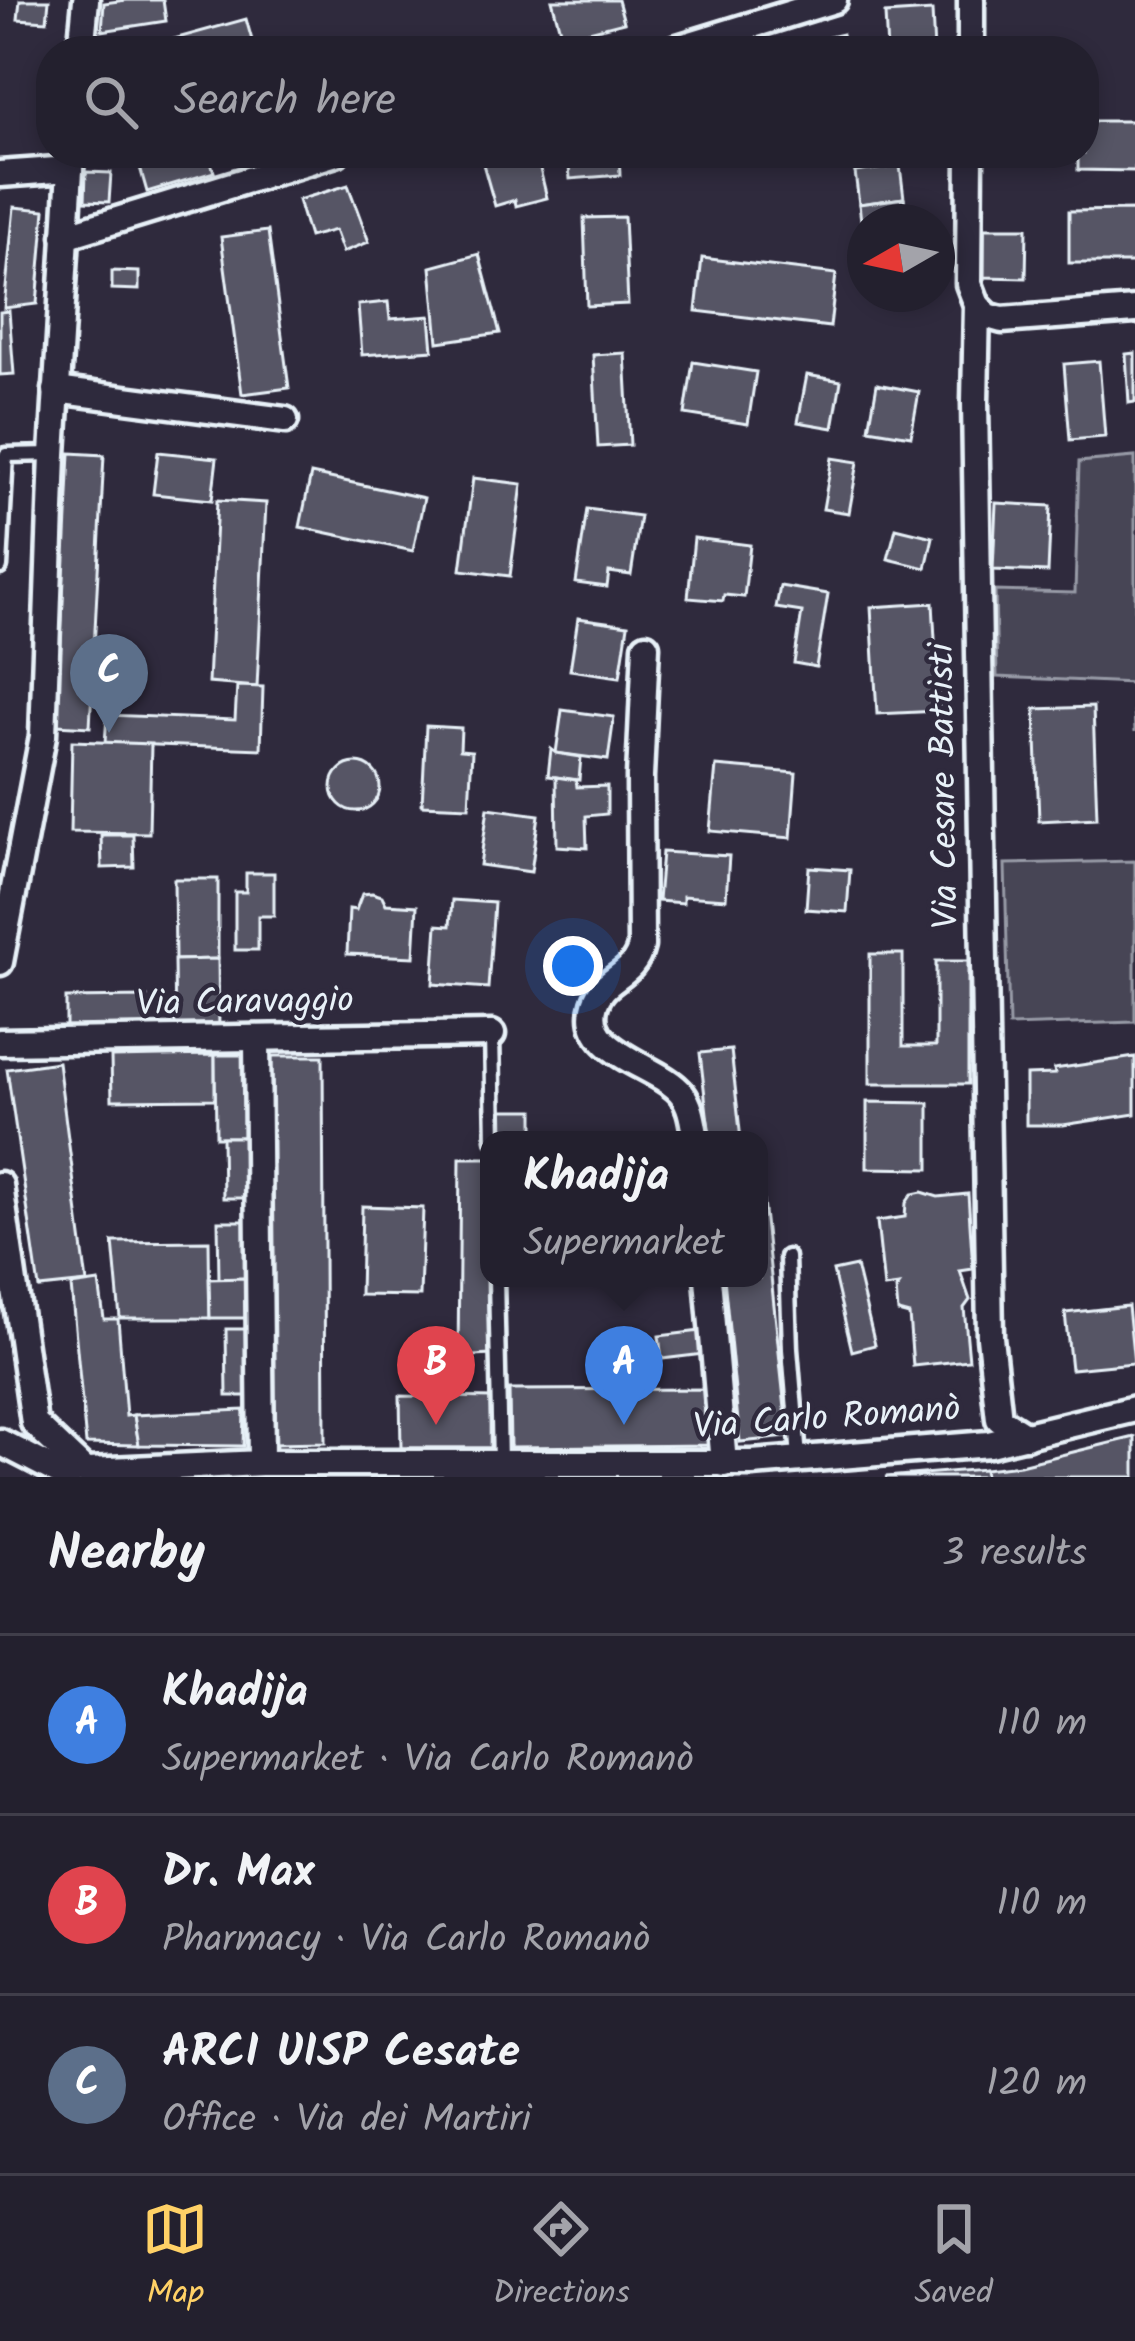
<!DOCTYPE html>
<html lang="en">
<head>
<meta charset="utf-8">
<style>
  :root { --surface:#23202e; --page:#2b2836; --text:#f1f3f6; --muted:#a3a3aa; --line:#403e4a; --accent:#ffd166 }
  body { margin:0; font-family:Kalam,sans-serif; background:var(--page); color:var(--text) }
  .compass { position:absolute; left:847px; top:204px; width:108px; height:108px; border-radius:50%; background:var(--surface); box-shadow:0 6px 18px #0003; rotate:261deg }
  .you { position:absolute; left:573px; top:966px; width:42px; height:42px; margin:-30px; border:9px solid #fff; border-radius:50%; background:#1a73e8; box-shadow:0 0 0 18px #1a73e833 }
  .badge { display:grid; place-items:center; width:78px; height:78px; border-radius:50%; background:var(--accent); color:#fff; font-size:39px; font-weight:700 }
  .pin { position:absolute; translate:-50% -99px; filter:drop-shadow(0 3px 6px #0008) }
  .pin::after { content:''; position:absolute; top:63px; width:42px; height:36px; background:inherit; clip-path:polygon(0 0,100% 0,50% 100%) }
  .popup { position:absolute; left:480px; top:1131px; width:288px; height:156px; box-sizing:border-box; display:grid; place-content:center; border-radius:24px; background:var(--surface); filter:drop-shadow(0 3px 9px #0005); font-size:39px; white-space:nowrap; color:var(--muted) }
  .popup b { font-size:45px; color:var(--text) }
  .popup::after { content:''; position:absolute; left:50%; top:100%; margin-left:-24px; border:24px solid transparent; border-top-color:var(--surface) }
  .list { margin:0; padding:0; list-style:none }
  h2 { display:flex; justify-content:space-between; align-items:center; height:156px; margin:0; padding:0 48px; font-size:51px }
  h2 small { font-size:39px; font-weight:400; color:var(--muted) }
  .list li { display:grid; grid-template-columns:78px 1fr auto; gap:36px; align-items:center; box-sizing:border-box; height:180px; padding:0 48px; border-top:3px solid var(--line) }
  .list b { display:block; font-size:45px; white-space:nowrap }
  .list p { margin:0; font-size:39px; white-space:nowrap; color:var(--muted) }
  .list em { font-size:39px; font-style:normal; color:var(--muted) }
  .icon { flex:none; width:66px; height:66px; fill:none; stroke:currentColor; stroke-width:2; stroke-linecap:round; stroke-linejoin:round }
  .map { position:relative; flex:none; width:1135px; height:1477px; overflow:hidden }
  .search { position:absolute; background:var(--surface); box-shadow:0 6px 18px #0003; left:36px; right:36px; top:36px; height:132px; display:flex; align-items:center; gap:30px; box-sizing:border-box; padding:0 42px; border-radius:48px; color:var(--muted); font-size:45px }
  .sheet { height:696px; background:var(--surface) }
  nav { display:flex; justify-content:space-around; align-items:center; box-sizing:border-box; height:168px; border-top:3px solid var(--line); background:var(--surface); font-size:33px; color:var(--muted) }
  nav a { display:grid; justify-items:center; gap:6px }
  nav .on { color:var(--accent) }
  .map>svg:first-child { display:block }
  .green { fill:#464455; stroke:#979aa6; stroke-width:3 }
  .building { fill:#575565; stroke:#e8f1f8; stroke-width:3 }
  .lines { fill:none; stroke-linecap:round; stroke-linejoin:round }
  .lane-casing { stroke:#e8f1f8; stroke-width:21 }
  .street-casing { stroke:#e8f1f8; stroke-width:33 }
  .lane { stroke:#2f2a3d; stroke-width:12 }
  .street { stroke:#2f2a3d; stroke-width:24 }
  .labels { text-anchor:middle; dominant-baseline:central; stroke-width:9; stroke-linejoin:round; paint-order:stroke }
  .street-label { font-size:36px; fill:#e8f1f8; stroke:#2f2a3d }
</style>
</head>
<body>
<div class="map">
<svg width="1135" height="1477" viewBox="0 0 1135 1477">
  <rect width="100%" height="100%" fill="#2f2a3d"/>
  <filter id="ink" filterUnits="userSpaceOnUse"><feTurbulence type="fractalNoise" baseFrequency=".00833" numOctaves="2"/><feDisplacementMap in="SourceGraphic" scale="24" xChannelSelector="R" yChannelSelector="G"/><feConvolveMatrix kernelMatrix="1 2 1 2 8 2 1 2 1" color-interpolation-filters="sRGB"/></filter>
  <g filter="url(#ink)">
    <g class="green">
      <path d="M1135 457V732L1133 683 997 677 995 591 1075 593 1079 462Z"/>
      <path d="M1135 861V1022L1009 1026 1005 864Z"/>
    </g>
    <g class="building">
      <path d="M20 0H49L47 21 18 19Z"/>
      <path d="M126 0H163L166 21 102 31 104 3Z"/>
      <path d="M552 0H618L624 22 562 38Z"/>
      <path d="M932 11 934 51H887L885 14Z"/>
      <path d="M246 19 255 51H166L163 42Z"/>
      <path d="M842 34 846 51H800L798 44Z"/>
      <path d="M1084 121H1135V171L1078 170V153H1084Z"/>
      <path d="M176 153H208L214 172 147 192 139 164Z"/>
      <path d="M494 153H536L547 198 516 206 515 200 495 206 481 157Z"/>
      <path d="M568 153H619L620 175 570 179Z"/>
      <path d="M853 153H885L887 168 855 172Z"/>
      <path d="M900 166 904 198 859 204 855 172Z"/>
      <path d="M86 172 111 173 109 202 85 201Z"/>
      <path d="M348 185 369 242 343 252 335 230 309 237 298 200Z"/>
      <path d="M904 198 907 222H865V254L859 204Z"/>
      <path d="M14 207 45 210 37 304 4 308Z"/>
      <path d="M1135 210V263H1069V211Z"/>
      <path d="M624 217 628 304 587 306 584 218Z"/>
      <path d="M983 228H1027L1026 278 983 277Z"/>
      <path d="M268 231 289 388 242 394 221 237Z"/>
      <path d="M479 254 500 333 438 342 431 267Z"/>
      <path d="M702 258 836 274 830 327 696 311Z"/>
      <path d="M112 271 139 272V290L112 289Z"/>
      <path d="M388 302 390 319 430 316 433 350 362 355 358 305Z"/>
      <path d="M9 311 14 374 0 375V312Z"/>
      <path d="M625 353 630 445 598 447 593 355Z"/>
      <path d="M1135 353V402L1129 403 1126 354Z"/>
      <path d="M1099 361 1105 437 1070 440 1064 364Z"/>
      <path d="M693 362 756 372 748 424 685 414Z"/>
      <path d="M807 375 841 381 833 428 798 422Z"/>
      <path d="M877 384 919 392 911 436 869 429Z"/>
      <path d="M158 452 217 458 212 500 153 494Z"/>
      <path d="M70 453 104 455 90 727 57 725Z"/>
      <path d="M832 458 858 462 849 513 823 509Z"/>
      <path d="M311 474 424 498 413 551 300 527Z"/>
      <path d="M473 478 522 484 510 576 461 570Z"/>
      <path d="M217 500 266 503 257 687 208 683Z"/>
      <path d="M996 503 1051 506 1048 572 993 570Z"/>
      <path d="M587 509 640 516 631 575 609 572 607 587 576 583Z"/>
      <path d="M896 528 933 537 926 568 888 559Z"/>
      <path d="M694 538 750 545 744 597 724 595 723 601 688 598Z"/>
      <path d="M780 586 828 594 816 667 794 663 802 612 776 608Z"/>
      <path d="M933 603 939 711 877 714 871 607Z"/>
      <path d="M578 618 628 625 620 677 570 670Z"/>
      <path d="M237 686 263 687 261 749 105 743 107 715 235 720Z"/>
      <path d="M1093 707 1097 818 1039 821 1035 709Z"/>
      <path d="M562 710 614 717 608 760 556 753Z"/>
      <path d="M426 726 461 728 460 750 472 751 469 807 422 805Z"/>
      <path d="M72 741 151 744 149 833 70 832Z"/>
      <path d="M551 749 556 753 581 757 579 780 548 776Z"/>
      <circle cx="356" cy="787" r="24"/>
      <path d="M716 766 796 773 791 838 710 831Z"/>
      <path d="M556 777 576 780 577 787 607 786V814L586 816 587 848 557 846Z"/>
      <path d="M488 808 539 815 531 872 480 865Z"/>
      <path d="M101 835H133L134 867 102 868Z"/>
      <path d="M662 852 729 856 726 899 683 896V903L658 901Z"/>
      <path d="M809 867 850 870 847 912 806 909Z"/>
      <path d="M246 873H274V916H258V950H235V892H246Z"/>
      <path d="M174 879H218V959L175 960Z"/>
      <path d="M372 893 382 896 386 904 417 906 414 957 347 954 349 909 356 910 362 894Z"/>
      <path d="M452 900 494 903 488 988 433 984 437 925 450 926Z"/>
      <path d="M870 954H903V1046H936V961H968V1084H870Z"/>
      <path d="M218 959 219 1030H175L174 960Z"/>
      <path d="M147 997 148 1030 66 1031V998Z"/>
      <path d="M731 1050 741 1140H710L700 1053Z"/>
      <path d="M215 1055V1099L112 1100 111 1057Z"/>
      <path d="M215 1055H246L247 1137H216Z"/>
      <path d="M269 1056H323L325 1443 271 1444Z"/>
      <path d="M1135 1057V1114L1063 1125H1026V1075L1055 1074 1054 1069Z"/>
      <path d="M58 1062 87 1283 39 1288 7 1069Z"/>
      <path d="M867 1102 929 1103V1169L867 1168Z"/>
      <rect x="500" y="1110" width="34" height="30"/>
      <path d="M222 1137H247V1198H223Z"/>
      <path d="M460 1158H489L491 1355 458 1357Z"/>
      <path d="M759 1164 788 1437 740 1442 724 1278H759Z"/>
      <path d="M922 1192 938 1197 968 1194 973 1269 960 1271 970 1300 964 1308 969 1360 913 1366 909 1315 898 1312 896 1290 899 1286 884 1288 877 1221 905 1217 906 1203 912 1194Z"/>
      <path d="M362 1206 423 1208 420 1296 360 1295Z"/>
      <path d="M218 1221H247L246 1278 219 1279Z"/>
      <path d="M209 1241 210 1318H120L113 1242Z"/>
      <path d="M856 1266 875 1345 852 1351 833 1271Z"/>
      <path d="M246 1278V1318H210L209 1279Z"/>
      <path d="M99 1282 104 1319H118L126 1416 134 1415 139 1445 86 1444 71 1286Z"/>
      <path d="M1128 1306 1134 1363 1071 1369 1065 1313Z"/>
      <path d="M226 1329H250L251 1396H227Z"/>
      <path d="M709 1330 712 1353 662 1359 659 1336Z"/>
      <path d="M712 1389 713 1445 510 1447 509 1390Z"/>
      <path d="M400 1396 491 1398 490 1448H401Z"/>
      <path d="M244 1410 243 1446 139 1445 134 1415Z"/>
      <path d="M1135 1437V1477H985L984 1469 1020 1465Z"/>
      <path d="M984 1469 985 1477H885Z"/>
    </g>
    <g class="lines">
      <g class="lane-casing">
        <g id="lane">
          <path d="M0 567 6 455 53 454"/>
          <path d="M492 1034 494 1140"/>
          <path d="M787 1257 790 1349 799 1458"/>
          <path d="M496 1278 500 1463"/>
        </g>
      </g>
      <g class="street-casing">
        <g id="street">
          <path d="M81 51 86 0"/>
          <path d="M668 51 834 0"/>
          <path d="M971 51V0"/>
          <path d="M970 153 969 284 977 305 975 402 990 1337 999 1419 1026 1436"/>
          <path d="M0 174 70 169"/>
          <path d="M65 236 336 153"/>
          <path d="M977 305 988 316 1002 320 1135 310"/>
          <path d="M56 390 285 420"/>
          <path d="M646 646 640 777 641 946C634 978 603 977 595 1004 580 1054 660 1065 682 1094 692 1107 693 1125 696 1140"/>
          <path d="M0 962 43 736 53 454 71 153"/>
          <path d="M257 1040 261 1463"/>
          <path d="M0 1042 492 1034"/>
          <path d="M0 1185 34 1423 91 1477"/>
          <path d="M708 1278 724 1464"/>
          <path d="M0 1442 68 1477"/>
          <path d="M88 1471 261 1463H752L989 1444 1135 1409"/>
        </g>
      </g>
      <use href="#lane" class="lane"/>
      <use href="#street" class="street"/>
    </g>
  </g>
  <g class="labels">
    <g class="street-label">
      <text transform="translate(945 786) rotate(-91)">Via Cesare Battisti</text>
      <text transform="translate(245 1003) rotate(-1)">Via Caravaggio</text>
      <text transform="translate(827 1419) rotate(-4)">Via Carlo Romanò</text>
    </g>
  </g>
</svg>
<svg class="compass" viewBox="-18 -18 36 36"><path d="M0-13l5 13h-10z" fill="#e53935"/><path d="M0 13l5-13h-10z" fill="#a3a3aa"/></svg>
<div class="you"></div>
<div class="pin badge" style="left:624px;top:1425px;background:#3f7fe0">A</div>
<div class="popup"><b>Khadija</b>Supermarket</div>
<div class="pin badge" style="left:436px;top:1425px;background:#e0444e">B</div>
<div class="pin badge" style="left:109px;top:733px;background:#5c6f8a">C</div>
<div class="search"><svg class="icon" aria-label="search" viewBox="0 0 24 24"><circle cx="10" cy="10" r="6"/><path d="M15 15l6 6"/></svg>Search here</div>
</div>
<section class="sheet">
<h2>Nearby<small>3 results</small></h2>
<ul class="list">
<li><span class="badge" style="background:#3f7fe0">A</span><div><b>Khadija</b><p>Supermarket · Via Carlo Romanò</p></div><em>110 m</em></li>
<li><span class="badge" style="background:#e0444e">B</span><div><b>Dr. Max</b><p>Pharmacy · Via Carlo Romanò</p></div><em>110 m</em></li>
<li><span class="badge" style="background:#5c6f8a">C</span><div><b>ARCI UISP Cesate</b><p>Office · Via dei Martiri</p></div><em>120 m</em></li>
</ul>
</section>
<nav>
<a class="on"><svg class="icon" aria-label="map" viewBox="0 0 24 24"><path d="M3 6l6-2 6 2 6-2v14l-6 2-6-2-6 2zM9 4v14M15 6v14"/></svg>Map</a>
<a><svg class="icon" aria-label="directions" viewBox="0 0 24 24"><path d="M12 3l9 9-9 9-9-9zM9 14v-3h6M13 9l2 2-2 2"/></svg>Directions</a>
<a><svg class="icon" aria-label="saved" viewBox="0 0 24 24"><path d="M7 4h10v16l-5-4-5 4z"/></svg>Saved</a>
</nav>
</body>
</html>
